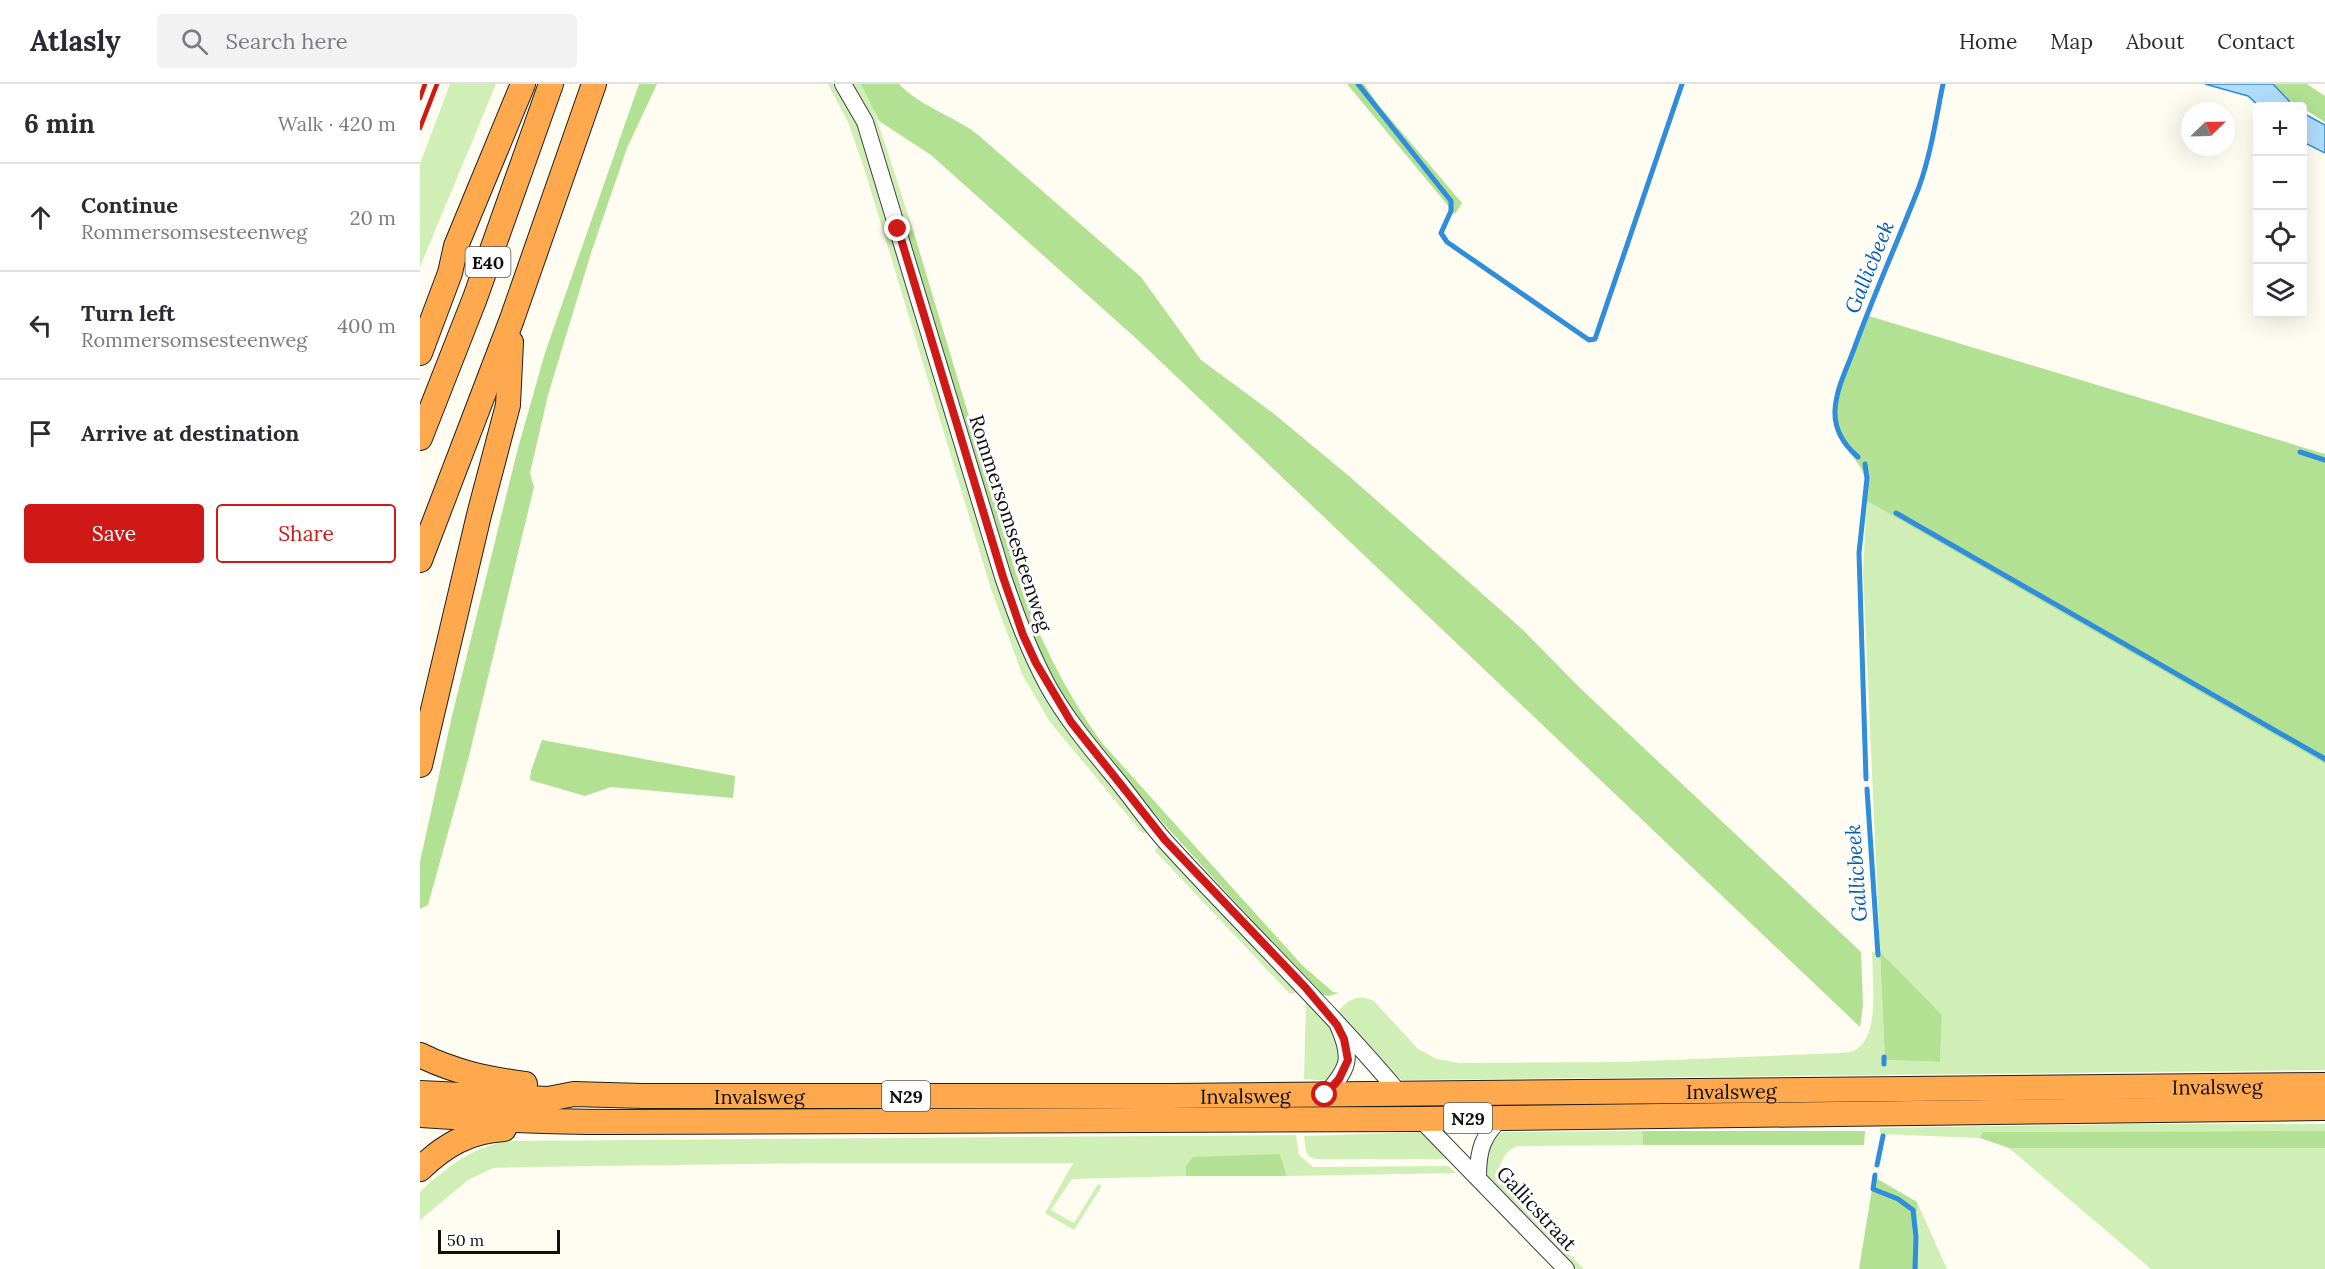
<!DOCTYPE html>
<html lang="en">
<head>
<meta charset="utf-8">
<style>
  :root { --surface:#fff; --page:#f2f2f3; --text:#2b2b33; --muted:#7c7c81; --line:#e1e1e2; --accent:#cf1917 }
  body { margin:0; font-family:Lora,serif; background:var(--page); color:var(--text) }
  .controls { position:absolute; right:18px; top:18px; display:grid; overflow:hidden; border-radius:6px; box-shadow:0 6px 24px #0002 }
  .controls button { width:54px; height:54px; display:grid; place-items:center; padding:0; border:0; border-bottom:2px solid var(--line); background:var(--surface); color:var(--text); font:30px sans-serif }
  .compass { position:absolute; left:1761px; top:18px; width:54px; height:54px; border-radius:50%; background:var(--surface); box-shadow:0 6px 24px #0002; rotate:67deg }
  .scale { position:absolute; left:18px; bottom:15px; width:122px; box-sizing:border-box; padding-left:6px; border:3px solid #0f0f0f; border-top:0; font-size:16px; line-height:21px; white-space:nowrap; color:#0f0f0f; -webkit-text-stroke:4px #fff; paint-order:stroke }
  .stop { position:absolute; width:18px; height:18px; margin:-14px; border:4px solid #cf1917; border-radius:50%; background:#fff }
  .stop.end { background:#cf1917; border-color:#fff; box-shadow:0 2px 6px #0008 }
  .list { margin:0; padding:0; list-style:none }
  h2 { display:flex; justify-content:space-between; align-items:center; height:78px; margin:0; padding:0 24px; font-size:26px }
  h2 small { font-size:20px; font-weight:400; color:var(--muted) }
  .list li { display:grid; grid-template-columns:39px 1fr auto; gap:18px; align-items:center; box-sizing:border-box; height:108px; padding:0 24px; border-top:2px solid var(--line) }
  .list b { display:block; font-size:22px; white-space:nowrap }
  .list p { margin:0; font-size:20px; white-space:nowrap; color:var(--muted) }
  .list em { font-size:20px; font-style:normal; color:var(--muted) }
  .actions { display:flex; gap:12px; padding:18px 24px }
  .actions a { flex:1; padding:14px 0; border:2px solid var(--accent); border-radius:6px; text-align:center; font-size:21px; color:var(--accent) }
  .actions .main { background:var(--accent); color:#fff }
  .icon { flex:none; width:33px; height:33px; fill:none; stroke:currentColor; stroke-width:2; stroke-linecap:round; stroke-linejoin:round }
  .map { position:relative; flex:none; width:1905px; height:1185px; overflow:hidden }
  header { display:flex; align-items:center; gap:36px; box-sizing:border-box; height:84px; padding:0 30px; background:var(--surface); border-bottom:2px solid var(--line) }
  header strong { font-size:28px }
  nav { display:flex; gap:33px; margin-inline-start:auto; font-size:21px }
  .search { width:420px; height:54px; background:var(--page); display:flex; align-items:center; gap:15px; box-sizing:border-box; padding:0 21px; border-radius:6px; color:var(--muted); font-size:22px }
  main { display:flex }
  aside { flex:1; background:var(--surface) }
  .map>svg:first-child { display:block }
  .green { fill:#d0efb6; fill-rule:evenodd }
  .forest { fill:#b2e193 }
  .water { fill:#b0dcfd; stroke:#2f8ddc; stroke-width:1.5 }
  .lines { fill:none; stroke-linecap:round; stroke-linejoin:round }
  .stream { stroke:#2f8ddc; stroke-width:5 }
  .minor-casing { stroke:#424242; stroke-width:18 }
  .highway-casing { stroke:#202020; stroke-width:26 }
  .minor { stroke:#fff; stroke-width:16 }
  .highway { stroke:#ffa94f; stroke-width:24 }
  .rail { stroke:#cf1917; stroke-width:4.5 }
  .route { stroke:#cf1917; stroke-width:8 }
  .labels { text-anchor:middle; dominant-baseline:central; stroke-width:6; stroke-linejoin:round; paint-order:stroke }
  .shield { fill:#fff; stroke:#575757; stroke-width:1.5 }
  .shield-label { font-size:18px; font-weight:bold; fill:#0f0f0f }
  .street-label { font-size:20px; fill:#0f0f0f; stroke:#fff }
  .water-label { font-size:21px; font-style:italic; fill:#0a5eb0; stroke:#fff }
</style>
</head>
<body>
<header>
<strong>Atlasly</strong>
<div class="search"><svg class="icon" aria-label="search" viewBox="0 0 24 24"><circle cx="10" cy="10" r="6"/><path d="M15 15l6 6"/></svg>Search here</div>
<nav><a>Home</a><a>Map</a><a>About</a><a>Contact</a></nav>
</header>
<main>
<aside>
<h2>6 min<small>Walk · 420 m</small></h2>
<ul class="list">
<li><svg class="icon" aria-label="ahead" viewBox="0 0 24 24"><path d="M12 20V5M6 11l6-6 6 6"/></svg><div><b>Continue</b><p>Rommersomsesteenweg</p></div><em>20 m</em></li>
<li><svg class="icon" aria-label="left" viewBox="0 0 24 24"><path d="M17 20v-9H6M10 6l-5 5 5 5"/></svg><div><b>Turn left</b><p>Rommersomsesteenweg</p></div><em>400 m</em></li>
<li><svg class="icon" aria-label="arrive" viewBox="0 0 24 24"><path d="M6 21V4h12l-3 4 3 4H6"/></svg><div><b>Arrive at destination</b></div></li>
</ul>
<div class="actions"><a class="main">Save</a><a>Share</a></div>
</aside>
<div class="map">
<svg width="1905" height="1185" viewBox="0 0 1905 1185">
  <rect width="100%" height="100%" fill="#fffdf1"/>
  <g class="green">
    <path d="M30 0H76L0 183V80Z"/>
    <path d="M408 0H417L440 44 575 489 727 744V748L723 750 630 638 602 590 571 505 445 87 428 38Z"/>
    <path d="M431 0H441L451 17 493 146 487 148Z"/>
    <path d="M1447 417 1905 680V986L982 996 972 990 918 928C927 915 940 909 954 917L998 965 1017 975 1040 979 1202 978 1422 969C1426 968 1432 968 1435 966 1461 953 1452 892 1452 868H1460L1443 487ZM1460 869 1522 931 1520 978 1465 976Z"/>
    <path d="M741 761 877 908 870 910 735 767 737 763Z"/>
    <path d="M886 918C901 934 928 956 919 982 917 987 910 993 907 997L884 995Z"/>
    <path d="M1710 1040H1905V1047L1564 1048 1560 1054 1460 1050V1044Z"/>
    <path d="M1222 1047 1223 1061 1097 1062C1084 1068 1078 1080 1079 1094L1109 1131 1164 1185H1154C1138 1169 1070 1104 1066 1088 1063 1077 1069 1062 1074 1052L1084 1048Z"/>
    <path d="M1001 1048 1008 1050 1032 1075H896L890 1073 886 1068 884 1052Z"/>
    <path d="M876 1051 879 1071 893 1083 1024 1082H1029L1036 1089 867 1092 860 1070 766 1082V1092L652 1095 631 1126 654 1139 678 1100 682 1102 654 1146 625 1129 653 1079H406L106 1083 73 1084 48 1096 0 1136V1108L5 1103C36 1077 46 1068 85 1057Z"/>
    <path d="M1589 1064H1905V1185H1731Z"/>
    <path d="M1497 1118 1527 1185H1498Z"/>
  </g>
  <g class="forest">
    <path d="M219 0H237L207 64 171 169 128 311 110 389 114 403 48 676 8 821 0 825V778L32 632 98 364 125 269Z"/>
    <path d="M441 0H479C501 23 532 31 557 50L721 193 781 276 853 329 929 392 1102 545 1161 605 1441 868 1443 921 1440 943 719 257 511 71 459 37Z"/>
    <path d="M927 0H944L957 19 1042 119 1035 130Z"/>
    <path d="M1850 0H1887L1905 12V38L1863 12Z"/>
    <path d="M493 146 596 489C617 550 644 606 682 659L882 881 913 908 919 909 908 912 899 910 701 693 666 650 631 592 604 539 487 148Z"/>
    <path d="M1449 232 1905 370V680L1447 417 1446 397 1441 384 1426 363 1414 329 1419 307Z"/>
    <path d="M122 656 315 692 313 714 191 703 165 712 110 696 111 687Z"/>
    <path d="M1460 868 1522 931 1520 978 1465 976Z"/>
    <path d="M1222 1047H1445L1444 1061H1223Z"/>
    <path d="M1905 1047V1064H1589L1560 1054 1563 1048Z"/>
    <path d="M860 1070 867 1092H766V1082L773 1073Z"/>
    <path d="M1454 1093 1497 1118 1498 1185H1439Z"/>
  </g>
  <g class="water">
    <path d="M1785 0H1853L1874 22H1839L1828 12Z"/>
    <path d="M1883 29 1905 41V69L1883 58Z"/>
  </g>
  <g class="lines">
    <g class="stream">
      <path d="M938 0 1031 117V127L1021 149 1027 158 1169 256 1175 255 1262 0"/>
      <path d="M1880 368 1905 376"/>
      <path d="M1438 373C1424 361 1414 345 1415 326 1416 305 1427 284 1434 265 1454 210 1478 157 1499 103 1511 70 1516 34 1523 0"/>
      <path d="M1445 380 1447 394 1439 469 1446 695"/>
      <path d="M1476 429 1905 675"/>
      <path d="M1447 705 1458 871"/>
      <path d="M1464 980V973"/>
      <path d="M1457 1081 1463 1052"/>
      <path d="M1455 1091 1453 1105 1478 1115 1493 1126 1496 1153 1495 1185"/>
    </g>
    <g class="minor-casing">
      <g id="minor">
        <path d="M423 0 445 38 583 493C596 531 609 567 628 602 648 638 675 669 701 701 716 720 730 740 746 758 823 843 907 923 981 1011"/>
        <path d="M905 1011C929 984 933 975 918 941"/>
        <path d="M1000 1035 1146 1185"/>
        <path d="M1058 1092C1058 1065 1063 1052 1081 1034"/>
      </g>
    </g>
    <g class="highway-casing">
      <g id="highway">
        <path d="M0 269 30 189 36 162 103 0"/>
        <path d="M0 354 55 214 131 0"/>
        <path d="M0 476 92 235 174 0"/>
        <path d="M0 681 59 431 88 321 91 258"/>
        <path d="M0 971C34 988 68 995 105 1000"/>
        <path id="s1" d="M0 1009 128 1015 154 1010 223 1012H749L1905 1001"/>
        <path d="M0 1031C64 1035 127 1038 191 1038L1000 1035 1905 1024"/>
        <path d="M0 1085C25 1061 49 1047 84 1045"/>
      </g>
    </g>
    <use href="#minor" class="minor"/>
    <use href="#highway" class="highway"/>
    <g class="rail">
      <path d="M0 14 5 0"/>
      <path d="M0 44 17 0"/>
    </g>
  </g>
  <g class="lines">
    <path class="route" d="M478 145 583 493 603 551 616 579 651 638 745 756 885 903 917 941 924 955 928 976 919 995 905 1011"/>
  </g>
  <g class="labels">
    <g class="shield">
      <rect x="45.5" y="163" width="45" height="30" rx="4.5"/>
      <rect x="462" y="997" width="48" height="30" rx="4.5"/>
      <rect x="1024" y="1019" width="48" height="30" rx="4.5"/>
    </g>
    <g class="shield-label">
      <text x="68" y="178">E40</text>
      <text x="486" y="1012">N29</text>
      <text x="1048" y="1034">N29</text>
    </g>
    <g class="street-label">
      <text transform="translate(591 439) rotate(72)">Rommersomsesteenweg</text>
      <text stroke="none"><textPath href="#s1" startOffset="1798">Invalsweg</textPath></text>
      <text stroke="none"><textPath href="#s1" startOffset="1312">Invalsweg</textPath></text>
      <text stroke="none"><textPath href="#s1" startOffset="340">Invalsweg</textPath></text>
      <text stroke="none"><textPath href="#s1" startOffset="826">Invalsweg</textPath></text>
      <text transform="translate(1117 1124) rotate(47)">Gallicstraat</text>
    </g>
    <g class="water-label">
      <text transform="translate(1449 183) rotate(-68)">Gallicbeek</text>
      <text transform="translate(1436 789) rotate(-94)">Gallicbeek</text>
    </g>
  </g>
</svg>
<div class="controls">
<button>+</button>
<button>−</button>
<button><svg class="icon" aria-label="locate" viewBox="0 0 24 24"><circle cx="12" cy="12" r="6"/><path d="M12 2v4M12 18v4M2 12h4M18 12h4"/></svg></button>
<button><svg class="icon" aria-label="layers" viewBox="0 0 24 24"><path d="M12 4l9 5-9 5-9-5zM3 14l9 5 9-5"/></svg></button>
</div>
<svg class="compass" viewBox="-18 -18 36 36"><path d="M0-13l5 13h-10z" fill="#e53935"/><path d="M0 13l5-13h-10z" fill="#7c7c81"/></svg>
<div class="scale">50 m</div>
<div class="stop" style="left:905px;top:1011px"></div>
<div class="stop end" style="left:478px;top:145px"></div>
</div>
</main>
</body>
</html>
